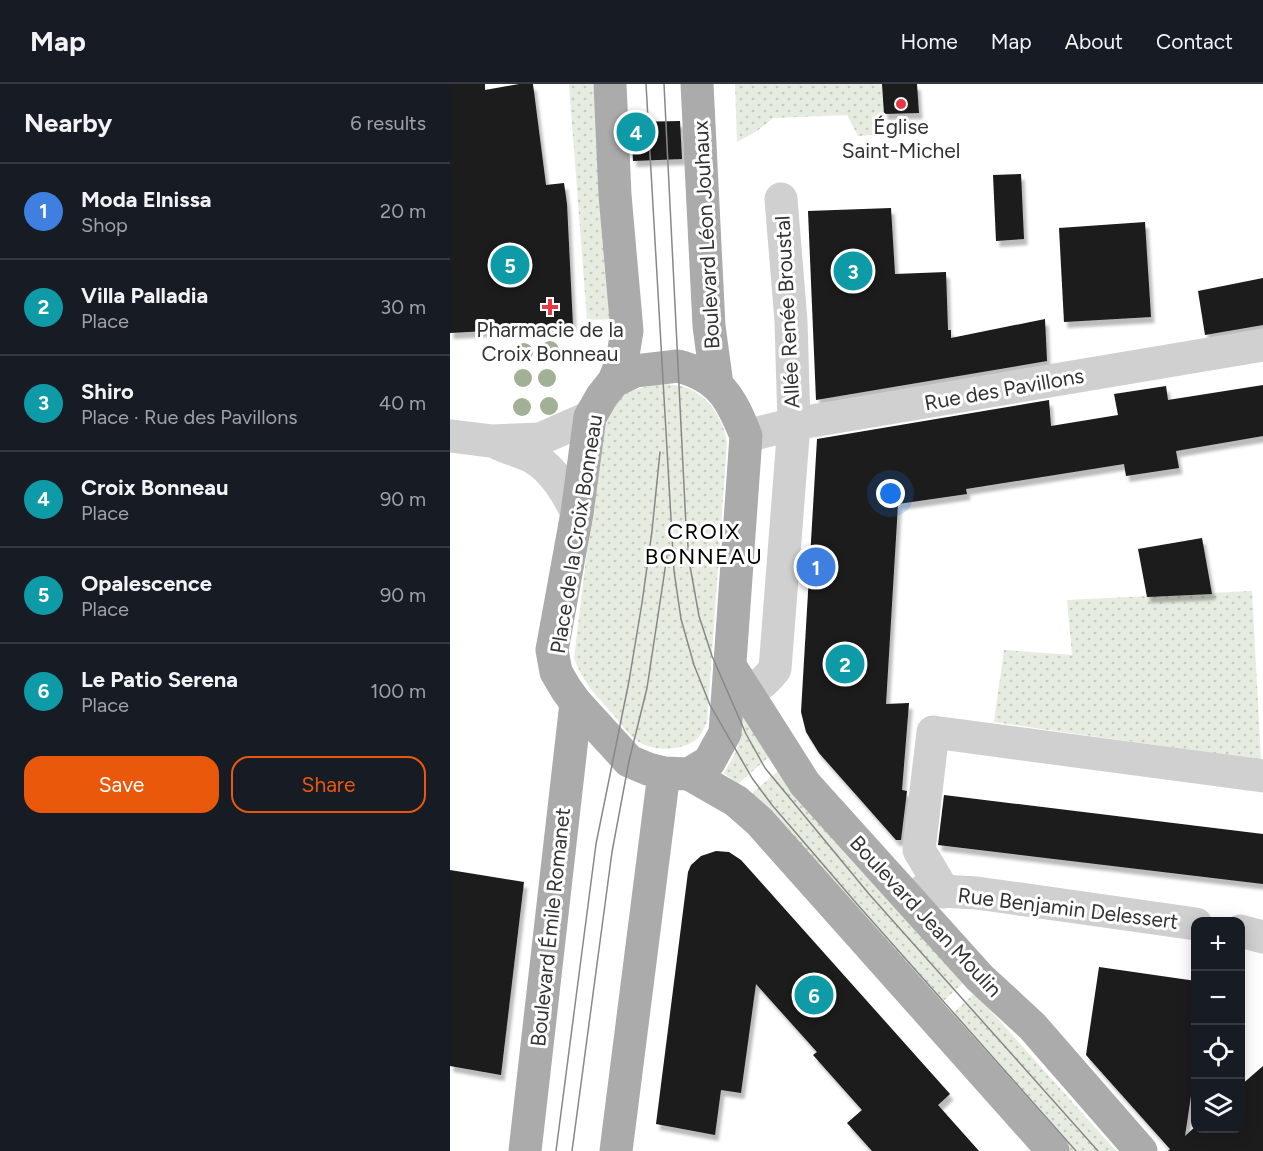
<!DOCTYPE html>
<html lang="en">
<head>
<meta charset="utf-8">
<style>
  :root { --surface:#171b24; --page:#20242c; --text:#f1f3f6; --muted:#9ea1a6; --line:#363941; --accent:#ea580c }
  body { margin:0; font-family:Figtree,sans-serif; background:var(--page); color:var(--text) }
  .controls { position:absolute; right:18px; bottom:18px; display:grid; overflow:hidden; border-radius:12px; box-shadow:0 3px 15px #0003 }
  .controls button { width:54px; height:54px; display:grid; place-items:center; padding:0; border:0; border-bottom:2px solid var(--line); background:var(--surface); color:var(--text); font:30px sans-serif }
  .you { position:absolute; left:441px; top:410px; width:21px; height:21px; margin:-15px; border:4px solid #fff; border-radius:50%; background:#1a73e8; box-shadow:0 0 0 9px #1a73e833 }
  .badge { display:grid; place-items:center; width:39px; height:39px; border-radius:50%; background:var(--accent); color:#fff; font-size:20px; font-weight:700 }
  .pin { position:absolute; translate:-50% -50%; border:3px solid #fff; box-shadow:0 2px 6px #0006 }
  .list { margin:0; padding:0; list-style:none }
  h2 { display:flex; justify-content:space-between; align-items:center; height:78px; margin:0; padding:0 24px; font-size:26px }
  h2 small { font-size:20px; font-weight:400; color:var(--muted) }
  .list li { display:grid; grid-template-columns:39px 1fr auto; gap:18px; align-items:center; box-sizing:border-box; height:96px; padding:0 24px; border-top:2px solid var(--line) }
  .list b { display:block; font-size:22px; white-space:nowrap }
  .list p { margin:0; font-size:20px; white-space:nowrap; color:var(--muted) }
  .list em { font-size:20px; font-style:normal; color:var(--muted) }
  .actions { display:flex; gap:12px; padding:18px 24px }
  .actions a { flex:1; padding:14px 0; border:2px solid var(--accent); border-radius:18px; text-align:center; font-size:21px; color:var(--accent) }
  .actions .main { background:var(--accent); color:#fff }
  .icon { flex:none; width:33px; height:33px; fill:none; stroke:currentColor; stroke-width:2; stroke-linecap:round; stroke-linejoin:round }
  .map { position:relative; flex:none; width:813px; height:1067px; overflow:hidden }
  header { display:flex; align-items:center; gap:36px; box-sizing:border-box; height:84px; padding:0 30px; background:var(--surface); border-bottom:2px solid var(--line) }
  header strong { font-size:28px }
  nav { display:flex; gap:33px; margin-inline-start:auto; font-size:21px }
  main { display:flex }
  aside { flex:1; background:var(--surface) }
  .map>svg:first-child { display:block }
  .green { fill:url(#green-dots) }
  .building { fill:#1a1a1a; filter:url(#shadow) }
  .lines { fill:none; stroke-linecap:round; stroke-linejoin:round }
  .minor { stroke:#d0d0d0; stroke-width:33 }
  .major { stroke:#ababab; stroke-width:33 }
  .tram { stroke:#888; stroke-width:1.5 }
  .tree { fill:#a2b095 }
  .poi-dot { fill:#e63946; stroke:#fff; stroke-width:2 }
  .labels { text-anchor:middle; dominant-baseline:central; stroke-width:6; stroke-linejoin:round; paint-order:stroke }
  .poi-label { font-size:21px; fill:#333; stroke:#fff }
  .street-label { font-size:21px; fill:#333; stroke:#fff }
  .neighbourhood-label { font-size:22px; letter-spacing:1.5px; fill:#000; stroke:#fff }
</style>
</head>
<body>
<header>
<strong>Map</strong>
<nav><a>Home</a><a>Map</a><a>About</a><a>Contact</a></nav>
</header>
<main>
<aside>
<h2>Nearby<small>6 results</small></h2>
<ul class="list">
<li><span class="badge" style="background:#3f7fe0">1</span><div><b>Moda Elnissa</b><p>Shop</p></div><em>20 m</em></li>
<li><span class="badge" style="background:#0f9aa8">2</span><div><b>Villa Palladia</b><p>Place</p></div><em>30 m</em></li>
<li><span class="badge" style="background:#0f9aa8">3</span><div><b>Shiro</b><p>Place · Rue des Pavillons</p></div><em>40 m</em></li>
<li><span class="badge" style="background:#0f9aa8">4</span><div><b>Croix Bonneau</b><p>Place</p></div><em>90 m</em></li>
<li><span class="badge" style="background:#0f9aa8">5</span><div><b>Opalescence</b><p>Place</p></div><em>90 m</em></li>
<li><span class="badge" style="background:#0f9aa8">6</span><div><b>Le Patio Serena</b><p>Place</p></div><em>100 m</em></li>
</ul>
<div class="actions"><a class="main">Save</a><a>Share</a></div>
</aside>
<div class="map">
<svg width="813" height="1067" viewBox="0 0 813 1067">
  <defs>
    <pattern id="green-dots" width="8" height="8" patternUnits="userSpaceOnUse" patternTransform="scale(1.5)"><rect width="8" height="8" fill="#e6ecdf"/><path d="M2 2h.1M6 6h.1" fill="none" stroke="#c6cbc0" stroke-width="1.8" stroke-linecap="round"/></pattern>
    <filter id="shadow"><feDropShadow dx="3.5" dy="6" stdDeviation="1.5" flood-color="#0004"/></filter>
  </defs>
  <rect width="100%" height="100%" fill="#fff"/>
  <g class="green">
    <path d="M119 0H143L154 95 161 235 137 236Z"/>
    <path d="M285 0H432L438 50 408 52 397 31 323 34 307 47 287 58Z"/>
    <path d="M215 300C221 301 228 301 234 303 259 311 273 335 277 358L257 638C254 643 252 650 248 654 233 668 201 668 186 656 176 648 169 637 161 628 144 609 132 597 124 574L151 351C154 342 157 328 163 320 176 305 197 302 215 300Z"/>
    <path d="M802 507 811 676 544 638 554 566 622 571 617 516Z"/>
    <path d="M294 614 324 668 288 700 274 689 287 666Z"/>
    <path d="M335 681 516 896 488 922 300 711Z"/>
    <path d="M525 909 666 1067H617L499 933Z"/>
  </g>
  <g class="building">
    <path d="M0 0H35V6L69 0H83L96 101 114 99 117 120 123 242 0 249Z"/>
    <path d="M432 0H467L469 29 434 30Z"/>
    <path d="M230 37 232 75 183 77 181 38Z"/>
    <path d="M571 90 574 155 546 157 543 91Z"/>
    <path d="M441 124 445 190 496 188 498 246H501V254L595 235 597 277 366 316 358 127Z"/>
    <path d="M695 138 701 233 614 238 609 144Z"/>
    <path d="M813 194V241L755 251 748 207Z"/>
    <path d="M813 301V352L726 367 729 384 676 392 674 380 516 405 517 410 448 420 436 620 459 619 452 706 457 707 451 756H446L369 669 356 648 351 628 367 355 599 316 601 342 668 331 664 310 716 302 718 316Z"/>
    <path d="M752 454 762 510 697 513 688 465Z"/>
    <path d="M494 711 813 750V800L488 761Z"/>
    <path d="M266 767 279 768 291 776 500 1010 488 1021 529 1067H422L397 1039 412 1026 363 971 367 968 306 900 291 1009 271 1006 265 1051 206 1040 238 788 241 781 251 772Z"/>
    <path d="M0 786 74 798 51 991 0 982Z"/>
    <path d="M649 883 746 897V978L735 1052 746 1042V1044H790V1002L813 982V1067H718L720 1065 636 971Z"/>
  </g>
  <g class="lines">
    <g class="minor">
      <path d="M0 352 41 357 90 355 140 333"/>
      <path d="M296 352 344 340 813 261"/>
      <path d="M49 360C60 365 73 368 84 374 104 386 117 409 127 429"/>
      <path d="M293 603C311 604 314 598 325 585L344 340 341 237 331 115"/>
      <path d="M474 806 527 809 746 840"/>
      <path d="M494 808 469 766 483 648 813 692"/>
      <path d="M790 847 813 853"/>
    </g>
    <g class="major">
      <path d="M160 0 165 111 177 247 172 277 164 297"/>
      <path d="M247 0 259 242 267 301"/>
      <path d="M228 282C270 293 281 314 296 352L275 649 259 678 239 690 214 689 198 685 179 677 126 619 116 605 106 588 102 566 127 429 140 333 152 312 164 297 185 287Z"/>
      <path d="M280 582 355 700 530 894 582 942 691 1067"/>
      <path d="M239 690 286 717 309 737 603 1067"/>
      <path d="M75 1067 126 619"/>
      <path d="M166 1067 214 689"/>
    </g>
    <g class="tram">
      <path d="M196 0 224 487 231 535 244 581 260 621 302 694 322 721 407 820 626 1067"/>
      <path d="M214 0 236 442 240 482 249 532 262 572 296 650 315 684 419 810 648 1067"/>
      <path d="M106 1067 146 760 179 597 192 519 202 447 210 368"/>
      <path d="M122 1067 162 768 179 677 197 604 217 472"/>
    </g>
  </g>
  <g class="tree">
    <circle cx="100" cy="266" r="9"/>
    <circle cx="74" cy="268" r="9"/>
    <circle cx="73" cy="294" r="9"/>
    <circle cx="97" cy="294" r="9"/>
    <circle cx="99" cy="322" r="9"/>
    <circle cx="72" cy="323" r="9"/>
  </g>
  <g class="poi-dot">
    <circle cx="451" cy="20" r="6"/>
    <path d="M97 214h6v6h6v6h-6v6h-6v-6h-6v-6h6z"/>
  </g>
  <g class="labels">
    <g class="poi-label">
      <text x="451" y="42">Église<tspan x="451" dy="24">Saint-Michel</tspan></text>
      <text x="100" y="245">Pharmacie de la<tspan x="100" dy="24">Croix Bonneau</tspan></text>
    </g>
    <g class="street-label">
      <text transform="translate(256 151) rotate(-93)">Boulevard Léon Jouhaux</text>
      <text transform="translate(337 228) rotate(-93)">Allée Renée Broustal</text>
      <text transform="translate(554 305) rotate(-10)">Rue des Pavillons</text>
      <text transform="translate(126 450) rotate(-81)">Place de la Croix Bonneau</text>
      <text transform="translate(618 824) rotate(7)">Rue Benjamin Delessert</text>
      <text transform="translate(476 832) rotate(47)">Boulevard Jean Moulin</text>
      <text transform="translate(100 843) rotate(-84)">Boulevard Émile Romanet</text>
    </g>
    <g class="neighbourhood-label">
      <text x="254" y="447">CROIX<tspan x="254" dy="25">BONNEAU</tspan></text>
    </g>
  </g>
</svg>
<div class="controls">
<button>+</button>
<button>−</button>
<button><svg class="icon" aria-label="locate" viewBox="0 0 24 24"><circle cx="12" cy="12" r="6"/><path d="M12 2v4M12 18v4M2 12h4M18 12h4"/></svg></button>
<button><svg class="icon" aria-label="layers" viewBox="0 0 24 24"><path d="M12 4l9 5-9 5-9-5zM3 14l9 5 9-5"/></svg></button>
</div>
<div class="you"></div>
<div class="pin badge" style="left:366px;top:483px;background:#3f7fe0">1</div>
<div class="pin badge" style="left:395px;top:580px;background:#0f9aa8">2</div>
<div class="pin badge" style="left:403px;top:187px;background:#0f9aa8">3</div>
<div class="pin badge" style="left:186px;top:48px;background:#0f9aa8">4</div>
<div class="pin badge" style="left:60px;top:181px;background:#0f9aa8">5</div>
<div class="pin badge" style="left:364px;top:911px;background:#0f9aa8">6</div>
</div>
</main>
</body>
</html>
